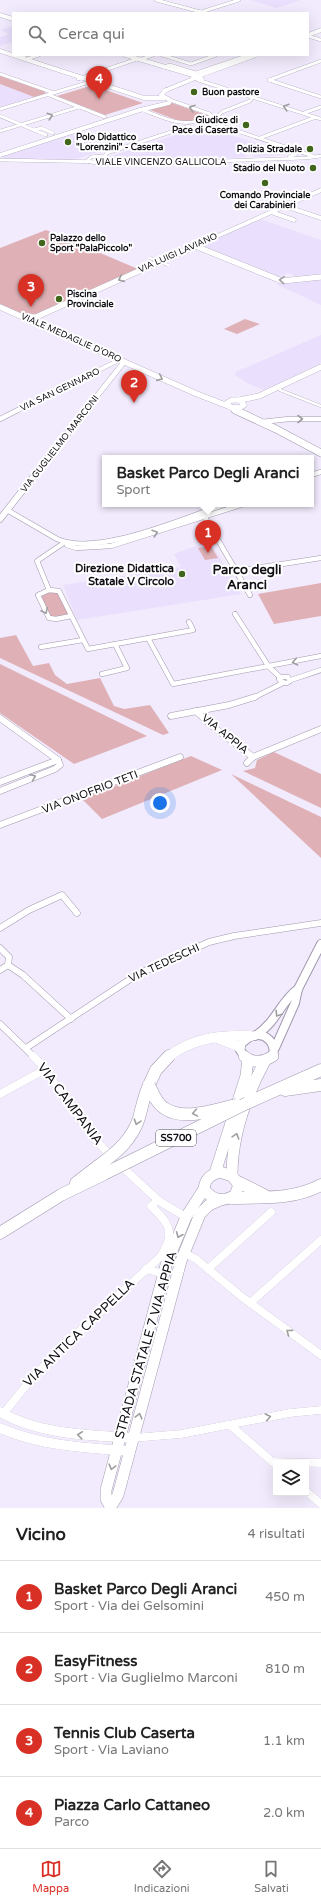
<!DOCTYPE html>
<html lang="it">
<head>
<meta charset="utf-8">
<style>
  :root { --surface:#fff; --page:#f2f2f2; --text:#222; --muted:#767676; --line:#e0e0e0; --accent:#d93025 }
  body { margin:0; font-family:"Varela Round",sans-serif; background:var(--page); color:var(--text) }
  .controls { position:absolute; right:12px; bottom:12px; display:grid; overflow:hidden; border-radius:0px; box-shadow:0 4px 16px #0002 }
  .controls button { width:36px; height:36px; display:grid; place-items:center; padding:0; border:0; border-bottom:1px solid var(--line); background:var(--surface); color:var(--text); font:20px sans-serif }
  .you { position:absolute; left:160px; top:803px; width:14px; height:14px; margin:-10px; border:3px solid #fff; border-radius:50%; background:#1a73e8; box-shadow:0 0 0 6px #1a73e833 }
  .badge { display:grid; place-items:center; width:26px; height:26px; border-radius:50%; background:var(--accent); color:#fff; font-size:13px; font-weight:700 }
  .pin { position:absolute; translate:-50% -33px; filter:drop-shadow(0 1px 2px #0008) }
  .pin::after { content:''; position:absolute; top:21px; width:14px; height:12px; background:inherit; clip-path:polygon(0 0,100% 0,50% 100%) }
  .popup { position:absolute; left:102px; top:455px; width:212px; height:52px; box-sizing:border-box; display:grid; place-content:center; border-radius:0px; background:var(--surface); filter:drop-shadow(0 1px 3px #0005); font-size:13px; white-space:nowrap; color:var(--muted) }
  .popup b { font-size:15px; color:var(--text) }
  .popup::after { content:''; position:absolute; left:50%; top:100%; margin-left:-8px; border:8px solid transparent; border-top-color:var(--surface) }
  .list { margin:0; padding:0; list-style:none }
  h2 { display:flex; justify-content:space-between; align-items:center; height:52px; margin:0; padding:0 16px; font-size:17px }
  h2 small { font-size:13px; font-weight:400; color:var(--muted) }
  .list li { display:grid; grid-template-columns:26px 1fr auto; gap:12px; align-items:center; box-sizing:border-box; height:72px; padding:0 16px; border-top:1px solid var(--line) }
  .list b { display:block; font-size:15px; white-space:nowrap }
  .list p { margin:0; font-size:13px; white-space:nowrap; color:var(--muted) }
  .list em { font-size:13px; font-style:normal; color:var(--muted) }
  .icon { flex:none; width:22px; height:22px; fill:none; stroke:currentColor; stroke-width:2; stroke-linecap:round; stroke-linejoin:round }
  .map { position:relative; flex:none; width:321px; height:1508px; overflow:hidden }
  .search { position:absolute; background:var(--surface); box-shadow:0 4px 16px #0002; left:12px; right:12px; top:12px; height:44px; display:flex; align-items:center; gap:10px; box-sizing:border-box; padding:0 14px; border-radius:0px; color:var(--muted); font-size:15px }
  .sheet { height:340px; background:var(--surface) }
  nav { display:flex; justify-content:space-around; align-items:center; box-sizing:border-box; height:56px; border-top:1px solid var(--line); background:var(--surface); font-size:11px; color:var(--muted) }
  nav a { display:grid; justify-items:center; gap:2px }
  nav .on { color:var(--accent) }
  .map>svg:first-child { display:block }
  .built { fill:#eadffc }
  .green { fill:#dfb1b6 }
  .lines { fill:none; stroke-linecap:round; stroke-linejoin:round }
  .pedestrian-casing { stroke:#a198ad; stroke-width:3 }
  .minor-far4-casing { stroke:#a198ad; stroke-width:3.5 }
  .minor-far3-casing { stroke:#a198ad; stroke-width:4.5 }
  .minor-far2-casing { stroke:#a198ad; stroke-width:5.5 }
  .minor-far1-casing { stroke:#a198ad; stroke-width:7 }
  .minor-casing { stroke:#a198ad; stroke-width:8 }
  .tertiary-far3-casing { stroke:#a198ad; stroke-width:4.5 }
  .tertiary-far2-casing { stroke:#a198ad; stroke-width:5.5 }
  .tertiary-far1-casing { stroke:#a198ad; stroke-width:7 }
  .tertiary-casing { stroke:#a198ad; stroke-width:10 }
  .secondary-far3-casing { stroke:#a198ad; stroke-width:6 }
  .secondary-far2-casing { stroke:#a198ad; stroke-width:8 }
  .secondary-far1-casing { stroke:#a198ad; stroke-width:10 }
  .secondary-casing { stroke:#a198ad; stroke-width:12 }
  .trunk-far1-casing { stroke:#a198ad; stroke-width:10 }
  .trunk-casing { stroke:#a198ad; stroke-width:13 }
  .pedestrian { stroke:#fff; stroke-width:2.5 }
  .minor-far4 { stroke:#fff; stroke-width:3 }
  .minor-far3 { stroke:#fff; stroke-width:4 }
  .minor-far2 { stroke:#fff; stroke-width:4.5 }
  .minor-far1 { stroke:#fff; stroke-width:6 }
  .minor { stroke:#fff; stroke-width:8 }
  .tertiary-far3 { stroke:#fff; stroke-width:4 }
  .tertiary-far2 { stroke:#fff; stroke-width:5 }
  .tertiary-far1 { stroke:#fff; stroke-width:6 }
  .tertiary { stroke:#fff; stroke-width:10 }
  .secondary-far3 { stroke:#fff; stroke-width:5.5 }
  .secondary-far2 { stroke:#fff; stroke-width:7 }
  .secondary-far1 { stroke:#fff; stroke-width:8 }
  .secondary { stroke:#fff; stroke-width:11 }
  .trunk-far1 { stroke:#fff; stroke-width:10 }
  .trunk { stroke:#fff; stroke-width:12 }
  .pedestrian-bridge-casing { stroke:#a198ad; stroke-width:3; stroke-linecap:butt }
  .trunk-bridge-casing { stroke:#a198ad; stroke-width:13; stroke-linecap:butt }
  .pedestrian-bridge { stroke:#fff; stroke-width:2.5 }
  .trunk-bridge { stroke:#fff; stroke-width:12 }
  .oneway { stroke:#9f9ea1 }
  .poi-dot { fill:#42651d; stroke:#fff; stroke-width:1.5 }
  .labels { text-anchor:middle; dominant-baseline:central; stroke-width:4; stroke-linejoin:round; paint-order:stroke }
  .far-poi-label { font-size:9px; font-weight:bold; fill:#100d14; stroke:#fff; text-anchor:start }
  .far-street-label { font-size:9px; fill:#100d14; stroke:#fff }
  .shield { fill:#fff; stroke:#58565a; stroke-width:1 }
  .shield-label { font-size:10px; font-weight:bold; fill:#100d14 }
  .poi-label { font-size:11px; font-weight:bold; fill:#100d14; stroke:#fff; text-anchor:end }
  .street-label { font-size:11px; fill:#100d14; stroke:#fff }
  .quarter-label { font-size:13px; font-weight:bold; fill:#100d14; stroke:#fff }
  .near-street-label { font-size:13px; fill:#100d14; stroke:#fff }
</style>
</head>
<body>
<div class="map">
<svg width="321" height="1508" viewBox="0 0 321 1508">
  <rect width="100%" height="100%" fill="#f2ebfd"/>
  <g class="built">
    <path d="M250 0H301L277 8Z"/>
    <path d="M13 26V42L0 46V37L9 34 0 30Z"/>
    <path d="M0 84 34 97 0 108Z"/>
    <path d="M206 125 228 131 227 134 272 148 285 150 290 154 254 157 252 154H245L246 157 191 159H116L109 157Z"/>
    <path d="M70 134 107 149 72 160 3 159V156Z"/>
    <path d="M260 219 321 240V276L298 277 288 273 277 278 201 245Z"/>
    <path d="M321 279V305L276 284 287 282Z"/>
    <path d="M321 335V363L264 390 249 384 235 375 236 372Z"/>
    <path d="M210 541 241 594 77 620 63 585 181 567 174 554Z"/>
  </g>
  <g class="green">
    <path d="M0 76 46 92 44 93 46 94 34 97 0 84Z"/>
    <path d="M90 86H94L143 103 105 115 57 96Z"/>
    <path d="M172 103 209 116 185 123 150 110Z"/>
    <path d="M46 230 138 269 31 316H25L0 306V248Z"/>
    <path d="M245 319 260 324 237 334 224 329Z"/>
    <path d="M211 546 218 558 205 560 198 548Z"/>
    <path d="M321 583V616L274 624 258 594Z"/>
    <path d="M59 591 72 617 49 618 39 594Z"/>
    <path d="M16 635 33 666 49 663 55 675 67 684 100 678 114 706 124 709 150 705 169 733 163 735 0 658V638Z"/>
    <path d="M0 664 147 736 74 764 0 713Z"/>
    <path d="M274 752 321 774V808L243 771 255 768 257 760Z"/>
    <path d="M191 756 222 770 102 819 82 799Z"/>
    <path d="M231 774 321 817V858Z"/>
  </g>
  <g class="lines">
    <g class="pedestrian-casing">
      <path id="pedestrian" d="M280 390 321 406"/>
    </g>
    <g class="minor-far4-casing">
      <g id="minor-far4">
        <path d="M156 0 201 12"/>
        <path d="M201 12 239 0"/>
        <path d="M308 36 321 40"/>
        <path d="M162 55 191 64 216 55"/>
        <path d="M19 57 26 55"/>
        <path d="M27 59 39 55"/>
        <path d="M139 60 153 55"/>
        <path d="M163 67 170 65 196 73 249 55"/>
        <path d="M0 74 54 93"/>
        <path d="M78 79 137 59"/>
        <path d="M198 80 321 119"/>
        <path d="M269 80 321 61"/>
        <path d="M269 80 321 97"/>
        <path d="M49 95 105 117"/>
        <path d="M250 96 252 98 250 101 222 112 212 121 219 125 313 156"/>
        <path d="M0 109 93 81"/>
        <path d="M143 110C168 120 185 129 211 116L210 114 170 100"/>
        <path d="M304 113 321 107"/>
        <path d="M0 116 46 135"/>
        <path d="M34 130 41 128 53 133"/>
        <path d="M0 131 79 107"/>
        <path d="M260 138 316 117"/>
        <path d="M287 147 296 154 289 157"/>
        <path d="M98 156 104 157 105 159 96 163 87 161 91 157Z"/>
        <path d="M104 157 107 153 189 126"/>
        <path d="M0 160 160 163 306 158 321 156"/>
      </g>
    </g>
    <g class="minor-far3-casing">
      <g id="minor-far3">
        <path d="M285 206 321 218"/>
        <path d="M271 212 294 220"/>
        <path d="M195 246 321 190"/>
        <path d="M16 411 119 360"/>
      </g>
    </g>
    <g class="minor-far2-casing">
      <g id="minor-far2">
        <path d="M0 419 18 410"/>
        <path d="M261 422 289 419H321"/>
        <path d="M311 475 321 472"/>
        <path d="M7 510 57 539C98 557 184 518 226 504"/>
        <path d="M203 514 250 595"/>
        <path d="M67 545 76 548 111 546 244 504"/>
        <path d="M237 571 321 558"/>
        <path d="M49 590 37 561 65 542"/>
        <path d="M235 614 269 667 281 678"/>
        <path d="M71 616 56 619 49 618 38 595 49 590 59 591 88 649 193 630 189 622"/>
        <path d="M148 638 173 684 321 656"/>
        <path d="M41 647 83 640"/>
        <path d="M102 674 127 668 115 644"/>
        <path d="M283 677H288L290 681 287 683 281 682 279 679Z"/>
        <path d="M291 680 321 670"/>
        <path d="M253 698 283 683"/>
      </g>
    </g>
    <g class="minor-far1-casing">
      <g id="minor-far1">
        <path d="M196 711 212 726 253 757 321 729"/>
        <path d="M171 716 229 705 255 697"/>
        <path d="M0 718 58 760 60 765 55 769 0 791"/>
        <path d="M247 763 253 757"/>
        <path d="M0 782 58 760"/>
        <path d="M0 825 180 757"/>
        <path d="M0 928 29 910 62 895 77 913"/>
        <path d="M0 948 9 957 8 965"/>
        <path d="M8 965 23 975 71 1019"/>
        <path d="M0 970 8 965"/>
        <path d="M0 1024 34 1057"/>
        <path d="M26 1048 138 974 209 942 234 936 321 923"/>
      </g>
    </g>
    <g class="minor-casing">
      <g id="minor">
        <path d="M33 1056 40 1063 94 1138 111 1156"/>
        <path d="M0 1094 44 1070"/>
        <path d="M120 1165 159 1201 186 1217"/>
        <path d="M184 1253 196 1259 242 1297 321 1355"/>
        <path d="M146 1269 164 1274"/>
        <path d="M208 1269 271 1212"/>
        <path d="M250 1303 321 1240"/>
        <path d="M3 1414 29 1382 57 1352 160 1257C176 1233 170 1224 151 1206L157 1201"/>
        <path d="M230 1425 276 1465"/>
        <path d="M133 1438 181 1434 290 1413 321 1410"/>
        <path d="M273 1462 321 1463"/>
        <path d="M306 1491 321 1504"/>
      </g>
    </g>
    <g class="tertiary-far3-casing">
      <g id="tertiary-far3">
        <path d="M0 15 13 19"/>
        <path d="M308 35 321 30"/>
        <path d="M0 51 144 98H164"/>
        <path d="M125 55 196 76"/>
        <path d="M198 76 202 79 193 78Z"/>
        <path d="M198 76 256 55"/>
        <path d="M164 91 193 79"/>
        <path d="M0 155 140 110 169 103 170 100 161 95 166 90"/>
      </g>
    </g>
    <g class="tertiary-far2-casing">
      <path id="tertiary-far2" d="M85 411 124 362"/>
    </g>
    <g class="tertiary-far1-casing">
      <path id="tertiary-far1" d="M0 519 86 410"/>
    </g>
    <g class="tertiary-casing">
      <g id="tertiary">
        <path d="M0 1412C41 1435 87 1435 133 1438"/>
        <path d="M0 1428C42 1446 85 1448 130 1451"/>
      </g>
    </g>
    <g class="secondary-far3-casing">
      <g id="secondary-far3">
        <path d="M0 307 197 394 228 406"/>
        <path d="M23 317H36L195 246 282 281 321 277"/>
        <path d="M232 400H240L244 405 239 408 230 407 227 403Z"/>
        <path d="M240 400 259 396 321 367"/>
        <path d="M232 408 236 411"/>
      </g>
    </g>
    <g class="secondary-far2-casing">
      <path id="secondary-far2" d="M235 410 276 429 321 453"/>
    </g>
    <g class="secondary-far1-casing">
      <g id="secondary-far1">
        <path d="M255 1036C277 1022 280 1002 298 989"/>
        <path d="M275 1048 295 1003 298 989 321 944"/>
        <path d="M245 1057 240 1050 241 1044C244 1042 248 1037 252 1036 266 1032 276 1043 273 1056L271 1057"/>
      </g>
    </g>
    <g class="secondary-casing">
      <g id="secondary">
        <path d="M244 1056C252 1064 264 1062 273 1056"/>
        <path d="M220 1172 232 1176 239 1185 235 1195C223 1203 212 1200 204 1189 205 1179 210 1175 220 1172Z"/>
        <path d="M215 1173 246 1076 248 1059"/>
        <path d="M232 1175C232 1135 246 1096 265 1061"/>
        <path d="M110 1506 106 1499V1490L166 1265 186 1217 204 1189"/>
        <path d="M110 1508 118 1495 181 1261 200 1214 209 1205 221 1200"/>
      </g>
    </g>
    <g class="trunk-far1-casing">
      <g id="trunk-far1">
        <path d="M217 1038 240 1047"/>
        <path d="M168 1057C192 1038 220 1035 251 1036"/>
      </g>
    </g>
    <g class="trunk-casing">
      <g id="trunk">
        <path d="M149 1085 156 1070 169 1056"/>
        <path d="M285 1090 321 1085"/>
        <path d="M247 1103 321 1070"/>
        <path d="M238 1182 264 1195"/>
        <path d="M76 1183 98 1166"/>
        <path d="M232 1198C263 1197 293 1200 321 1185"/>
        <path d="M0 1233 61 1195 104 1174"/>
      </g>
    </g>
    <use href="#pedestrian" class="pedestrian"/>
    <use href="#minor-far4" class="minor-far4"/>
    <use href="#minor-far3" class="minor-far3"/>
    <use href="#minor-far2" class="minor-far2"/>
    <use href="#minor-far1" class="minor-far1"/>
    <use href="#minor" class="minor"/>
    <use href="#tertiary-far3" class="tertiary-far3"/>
    <use href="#tertiary-far2" class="tertiary-far2"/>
    <use href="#tertiary-far1" class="tertiary-far1"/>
    <use href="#tertiary" class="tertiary"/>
    <use href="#secondary-far3" class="secondary-far3"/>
    <use href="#secondary-far2" class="secondary-far2"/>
    <use href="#secondary-far1" class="secondary-far1"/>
    <use href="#secondary" class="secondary"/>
    <use href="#trunk-far1" class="trunk-far1"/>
    <use href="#trunk" class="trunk"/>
    <g class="pedestrian-bridge-casing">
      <path id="pedestrian-bridge" d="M150 258 168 265"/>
    </g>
    <g class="trunk-bridge-casing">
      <g id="trunk-bridge">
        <path d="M149 1085C153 1093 156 1103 164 1108 184 1122 216 1109 237 1105"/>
        <path d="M98 1166C116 1153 132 1140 139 1118 142 1107 144 1096 149 1085"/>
        <path d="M104 1174 247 1103"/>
      </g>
    </g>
    <use href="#pedestrian-bridge" class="pedestrian-bridge"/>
    <use href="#trunk-bridge" class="trunk-bridge"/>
  </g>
  <defs><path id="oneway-chevron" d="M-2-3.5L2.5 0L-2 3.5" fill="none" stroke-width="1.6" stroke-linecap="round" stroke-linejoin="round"/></defs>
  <g class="oneway">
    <use href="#oneway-chevron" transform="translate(286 107) rotate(-163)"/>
    <use href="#oneway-chevron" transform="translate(192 108) rotate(-161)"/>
    <use href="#oneway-chevron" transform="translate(50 116) rotate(-17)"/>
    <use href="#oneway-chevron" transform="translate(121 279) rotate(156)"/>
    <use href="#oneway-chevron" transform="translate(282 280) rotate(-176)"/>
    <use href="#oneway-chevron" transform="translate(160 378) rotate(24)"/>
    <use href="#oneway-chevron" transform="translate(300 419)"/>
    <use href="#oneway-chevron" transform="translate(155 533) rotate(-18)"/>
    <use href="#oneway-chevron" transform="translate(45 611) rotate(64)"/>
    <use href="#oneway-chevron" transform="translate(295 662) rotate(168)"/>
    <use href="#oneway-chevron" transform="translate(33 777) rotate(-22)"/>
    <use href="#oneway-chevron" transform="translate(278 1014) rotate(123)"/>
    <use href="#oneway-chevron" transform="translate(195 1113) rotate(170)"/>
    <use href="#oneway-chevron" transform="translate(137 1122) rotate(108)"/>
    <use href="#oneway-chevron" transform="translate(236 1136) rotate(-72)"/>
    <use href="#oneway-chevron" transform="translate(179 1235) rotate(113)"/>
    <use href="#oneway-chevron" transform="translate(289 1332) rotate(-144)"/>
    <use href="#oneway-chevron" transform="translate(139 1416) rotate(-75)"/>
    <use href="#oneway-chevron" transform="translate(268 1417) rotate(-11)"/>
    <use href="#oneway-chevron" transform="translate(80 1435) rotate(-174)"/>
    <use href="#oneway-chevron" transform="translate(112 1467) rotate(105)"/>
  </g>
  <g class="poi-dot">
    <circle cx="194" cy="92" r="4"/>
    <circle cx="246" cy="125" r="4"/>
    <circle cx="68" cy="142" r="4"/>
    <circle cx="310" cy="149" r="4"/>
    <circle cx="313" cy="168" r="4"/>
    <circle cx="265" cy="183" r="4"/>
    <circle cx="42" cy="243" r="4"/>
    <circle cx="59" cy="299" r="4"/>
    <circle cx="182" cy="574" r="4"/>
  </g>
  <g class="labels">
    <g class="far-poi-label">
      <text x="202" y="92">Buon pastore</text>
      <text x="238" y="120" text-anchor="end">Giudice di<tspan x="238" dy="10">Pace di Caserta</tspan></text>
      <text x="76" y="137">Polo Didattico<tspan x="76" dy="10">"Lorenzini" - Caserta</tspan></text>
      <text x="302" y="149" text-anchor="end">Polizia Stradale</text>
      <text x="305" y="168" text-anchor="end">Stadio del Nuoto</text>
      <text x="265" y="195" text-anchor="middle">Comando Provinciale<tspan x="265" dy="10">dei Carabinieri</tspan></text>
      <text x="50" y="238">Palazzo dello<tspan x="50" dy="10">Sport "PalaPiccolo"</tspan></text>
      <text x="67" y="294">Piscina<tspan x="67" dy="10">Provinciale</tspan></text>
    </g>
    <g class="far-street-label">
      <text x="161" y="162">VIALE VINCENZO GALLICOLA</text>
      <text transform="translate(178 253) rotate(-24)">VIA LUIGI LAVIANO</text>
      <text transform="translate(71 338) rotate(24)">VIALE MEDAGLIE D'ORO</text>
      <text transform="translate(60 390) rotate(-26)">VIA SAN GENNARO</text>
      <text transform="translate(60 444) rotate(-52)">VIA GUGLIELMO MARCONI</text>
    </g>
    <rect class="shield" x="156" y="1130" width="40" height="16" rx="3"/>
    <g class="shield-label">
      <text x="176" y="1138">SS700</text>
    </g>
    <g class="poi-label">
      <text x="174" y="568">Direzione Didattica<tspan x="174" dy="13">Statale V Circolo</tspan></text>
    </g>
    <g class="street-label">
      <text transform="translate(225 734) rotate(39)">VIA APPIA</text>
      <text transform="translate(90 792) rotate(-21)">VIA ONOFRIO TETI</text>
      <text transform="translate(164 963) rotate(-25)">VIA TEDESCHI</text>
    </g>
    <g class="quarter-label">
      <text x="247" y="570">Parco degli<tspan x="247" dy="15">Aranci</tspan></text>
    </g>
    <g class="near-street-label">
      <text transform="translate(70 1104) rotate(53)">VIA CAMPANIA</text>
      <text transform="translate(79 1333) rotate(-44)">VIA ANTICA CAPPELLA</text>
      <text transform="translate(146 1345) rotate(-74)">STRADA STATALE 7 VIA APPIA</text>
    </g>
  </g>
</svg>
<div class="controls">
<button><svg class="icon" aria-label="layers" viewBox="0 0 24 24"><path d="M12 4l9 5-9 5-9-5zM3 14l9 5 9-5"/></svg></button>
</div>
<div class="you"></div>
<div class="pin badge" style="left:208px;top:553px">1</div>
<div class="popup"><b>Basket Parco Degli Aranci</b>Sport</div>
<div class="pin badge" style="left:134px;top:403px">2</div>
<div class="pin badge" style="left:31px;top:307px">3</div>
<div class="pin badge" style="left:99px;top:99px">4</div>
<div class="search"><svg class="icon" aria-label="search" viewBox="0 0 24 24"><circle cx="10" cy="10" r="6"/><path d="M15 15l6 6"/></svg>Cerca qui</div>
</div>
<section class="sheet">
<h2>Vicino<small>4 risultati</small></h2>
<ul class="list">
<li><span class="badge">1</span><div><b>Basket Parco Degli Aranci</b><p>Sport · Via dei Gelsomini</p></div><em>450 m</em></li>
<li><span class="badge">2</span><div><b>EasyFitness</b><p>Sport · Via Guglielmo Marconi</p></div><em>810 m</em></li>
<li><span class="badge">3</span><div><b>Tennis Club Caserta</b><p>Sport · Via Laviano</p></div><em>1.1 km</em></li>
<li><span class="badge">4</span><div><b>Piazza Carlo Cattaneo</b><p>Parco</p></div><em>2.0 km</em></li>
</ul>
</section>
<nav>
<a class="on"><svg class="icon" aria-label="map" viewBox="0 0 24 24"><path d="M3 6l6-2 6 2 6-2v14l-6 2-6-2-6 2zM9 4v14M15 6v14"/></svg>Mappa</a>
<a><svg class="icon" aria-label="directions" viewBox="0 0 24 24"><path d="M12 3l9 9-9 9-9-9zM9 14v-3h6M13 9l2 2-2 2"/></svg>Indicazioni</a>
<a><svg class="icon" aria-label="saved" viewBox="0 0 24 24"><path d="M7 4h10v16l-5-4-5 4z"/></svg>Salvati</a>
</nav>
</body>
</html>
